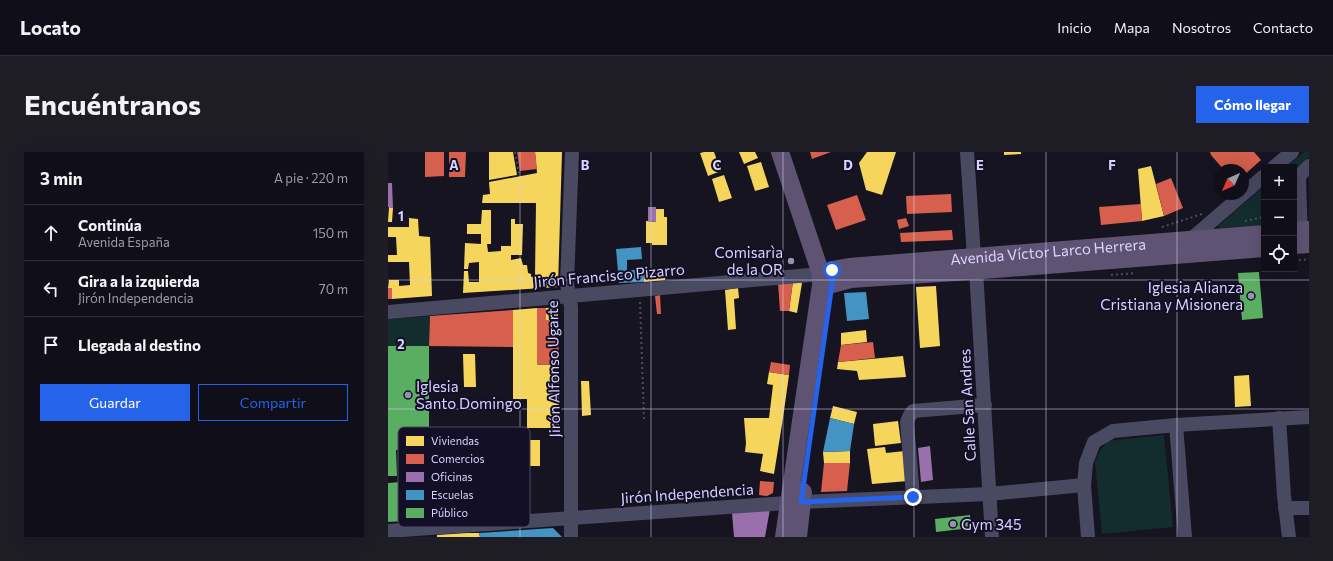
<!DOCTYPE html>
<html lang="es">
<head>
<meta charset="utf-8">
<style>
  :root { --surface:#100f19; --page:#1e1d26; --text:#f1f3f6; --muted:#9c9ca2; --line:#302f38; --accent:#2563eb }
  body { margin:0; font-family:Commissioner,sans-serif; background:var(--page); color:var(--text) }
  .controls { position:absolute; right:12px; top:12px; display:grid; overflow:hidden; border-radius:0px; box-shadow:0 4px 16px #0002 }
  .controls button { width:36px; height:36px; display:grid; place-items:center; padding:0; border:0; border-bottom:1px solid var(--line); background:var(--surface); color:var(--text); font:20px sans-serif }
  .compass { position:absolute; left:825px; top:12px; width:36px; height:36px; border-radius:50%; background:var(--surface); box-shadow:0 4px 16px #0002; rotate:225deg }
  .stop { position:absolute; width:12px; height:12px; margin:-9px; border:3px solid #2563eb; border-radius:50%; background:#fff }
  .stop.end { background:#2563eb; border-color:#fff; box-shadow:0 1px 4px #0008 }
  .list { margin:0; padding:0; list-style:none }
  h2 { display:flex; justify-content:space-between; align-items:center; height:52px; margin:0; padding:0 16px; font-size:17px }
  h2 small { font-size:13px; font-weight:400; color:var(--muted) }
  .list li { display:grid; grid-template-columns:26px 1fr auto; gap:12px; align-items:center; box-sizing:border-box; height:56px; padding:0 16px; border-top:1px solid var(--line) }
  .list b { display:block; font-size:15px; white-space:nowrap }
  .list p { margin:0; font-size:13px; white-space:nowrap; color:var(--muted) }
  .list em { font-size:13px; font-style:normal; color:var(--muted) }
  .actions { display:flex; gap:8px; padding:12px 16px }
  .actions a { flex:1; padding:9px 0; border:1px solid var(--accent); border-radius:0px; text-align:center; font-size:14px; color:var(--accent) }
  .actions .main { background:var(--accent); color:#fff }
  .icon { flex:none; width:22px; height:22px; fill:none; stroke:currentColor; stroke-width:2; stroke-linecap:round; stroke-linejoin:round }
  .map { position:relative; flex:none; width:921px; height:385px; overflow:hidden; border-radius:0px }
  header { display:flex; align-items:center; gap:24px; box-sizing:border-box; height:56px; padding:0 20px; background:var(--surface); border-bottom:1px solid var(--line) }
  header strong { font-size:19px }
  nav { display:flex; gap:22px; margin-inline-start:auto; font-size:14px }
  .intro { display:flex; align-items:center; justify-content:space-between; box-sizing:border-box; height:96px; padding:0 24px }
  h1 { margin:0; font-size:28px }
  .button { padding:10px 18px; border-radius:0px; background:var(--accent); color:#fff; font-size:14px; font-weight:700 }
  main { display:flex; gap:24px; padding:0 24px }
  aside { flex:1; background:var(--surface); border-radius:0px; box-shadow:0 4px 16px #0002 }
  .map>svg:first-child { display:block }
  .green { fill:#132c2d }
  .homes { fill:#f6d55c }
  .shops { fill:#d6604d }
  .offices { fill:#9970ab }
  .schools { fill:#4393c3 }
  .public { fill:#5aae61 }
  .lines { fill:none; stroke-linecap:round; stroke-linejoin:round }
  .path { stroke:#44505f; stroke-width:2; stroke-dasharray:2 3; stroke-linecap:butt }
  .minor { stroke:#4a4962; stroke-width:14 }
  .major { stroke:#5e5373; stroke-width:18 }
  .route { stroke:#2563eb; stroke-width:5 }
  .grid { fill:none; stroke:#d9d4ff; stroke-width:1; stroke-opacity:0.55 }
  .poi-dot { fill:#9591b1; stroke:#130f26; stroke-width:1.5 }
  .labels { text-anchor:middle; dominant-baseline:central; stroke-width:4; stroke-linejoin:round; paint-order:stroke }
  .street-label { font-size:15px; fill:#d9d4ff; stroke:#130f26 }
  .poi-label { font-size:15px; fill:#d9d4ff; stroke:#130f26; text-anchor:end }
  .key { fill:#130f26; stroke:#4e4a67; stroke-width:1 }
  .key-label { font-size:11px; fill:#d9d4ff }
  .grid-label { font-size:13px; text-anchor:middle; font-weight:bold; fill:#d9d4ff; stroke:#130f26; stroke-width:4; stroke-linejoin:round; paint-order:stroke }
</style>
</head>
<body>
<header>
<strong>Locato</strong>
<nav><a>Inicio</a><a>Mapa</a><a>Nosotros</a><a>Contacto</a></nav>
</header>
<div class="intro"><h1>Encuéntranos</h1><a class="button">Cómo llegar</a></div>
<main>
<aside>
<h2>3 min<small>A pie · 220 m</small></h2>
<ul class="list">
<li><svg class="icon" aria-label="ahead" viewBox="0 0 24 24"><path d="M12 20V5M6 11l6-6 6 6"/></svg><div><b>Continúa</b><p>Avenida España</p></div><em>150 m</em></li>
<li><svg class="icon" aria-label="left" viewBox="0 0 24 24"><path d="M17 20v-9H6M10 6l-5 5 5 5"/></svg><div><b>Gira a la izquierda</b><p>Jirón Independencia</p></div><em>70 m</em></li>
<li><svg class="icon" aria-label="arrive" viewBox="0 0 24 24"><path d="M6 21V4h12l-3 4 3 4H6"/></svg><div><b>Llegada al destino</b></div></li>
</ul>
<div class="actions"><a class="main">Guardar</a><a>Compartir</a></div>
</aside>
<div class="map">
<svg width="921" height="385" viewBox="0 0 921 385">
  <rect width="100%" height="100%" fill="#161421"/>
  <g class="green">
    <path d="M916 0H921V5L906 18V15H898Z"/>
    <path d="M876 34V73L832 76 830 74Z"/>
    <path d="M42 164 41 194H0V167Z"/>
    <path d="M776 283 785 375 714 382 707 310 713 297 720 289Z"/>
  </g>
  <g class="homes">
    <path d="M101 0H125L129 23 101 28Z"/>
    <path d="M147 0H174L170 135 75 141 76 119H80L81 130H91V110L81 111 80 117H76L77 91 93 92V82H79V72H93L94 58H103V92H99L100 100 113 99V94H123V67H127V72H135L134 103H123V108L133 106 135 113H139L140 121 143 122V125L147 124 148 51H94L95 43 102 42 101 30 149 21Z"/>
    <path d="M316 0H326L333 19 320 24 312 1Z"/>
    <path d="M351 0H367L370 6 356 12Z"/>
    <path d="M479 0H508L494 43 478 38 471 11Z"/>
    <path d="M616 0H633V2L616 3Z"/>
    <path d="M373 10 381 35 367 39 359 14Z"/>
    <path d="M763 14 776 64 754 69 750 17Z"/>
    <path d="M336 23 344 46 331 50 324 27Z"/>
    <path d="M1 55 5 56 4 70H0Z"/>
    <path d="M268 57H276V65H279V93H264V91H258V69L268 70Z"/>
    <path d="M21 66 30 67 31 84 42 85 44 144 4 147V136H0L1 128H11V134L22 133 21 110H0V103H9L8 85H0V75H21Z"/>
    <path d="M278 116 277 128 256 130 255 118Z"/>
    <path d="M405 129 414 131 409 161 401 159Z"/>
    <path d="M548 134 552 194 532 196 528 135Z"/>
    <path d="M350 136 351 146 346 147 348 177 340 178 337 138Z"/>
    <path d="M170 155V176H161V168H158V156Z"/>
    <path d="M149 156V213L171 212V276H139V247H125V158Z"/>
    <path d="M478 178 479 190 453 193V181Z"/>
    <path d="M75 202H87L88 235H76Z"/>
    <path d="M515 204 518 225 471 228 469 219 449 217 450 210Z"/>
    <path d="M381 220 401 223 395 266 386 322 372 319 375 302 357 300 358 291 356 266H381L385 233 379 232Z"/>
    <path d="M861 223 863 254 847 255 846 224Z"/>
    <path d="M193 229H201L203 263 194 264Z"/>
    <path d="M445 254 469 260 466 272 442 266Z"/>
    <path d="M510 269 513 291 487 294 485 272Z"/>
    <path d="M116 284 117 288H152V314H119V313L69 321 67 290Z"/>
    <path d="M497 295 498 301 517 299 520 329 484 332 479 297Z"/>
    <path d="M462 299V311H436L435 300Z"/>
    <path d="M79 381H91L92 385H49V383Z"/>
  </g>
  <g class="shops">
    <path d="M37 0H56V24L37 25Z"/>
    <path d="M61 0H78L77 25H61Z"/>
    <path d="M129 0H147L149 17 132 19Z"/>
    <path d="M422 0H443L424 7Z"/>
    <path d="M822 0H866L873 8 855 24V18H836L823 3Z"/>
    <path d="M783 26 795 56 776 64 768 32Z"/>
    <path d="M563 42 564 60 519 62 518 44Z"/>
    <path d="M469 43 478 68 448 78 439 53Z"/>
    <path d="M753 52 754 69 713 73 711 55Z"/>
    <path d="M518 66 521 74 511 77 509 68Z"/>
    <path d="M564 78 565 88 513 90 512 81Z"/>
    <path d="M405 129 401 159H392L390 131Z"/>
    <rect x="0" y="136" width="4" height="11"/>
    <path d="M272 143 273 162H269L267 144Z"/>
    <path d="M149 156H158V168H161V176H170L171 212 149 213Z"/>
    <path d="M125 158V195L41 194 42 164Z"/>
    <path d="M485 190 487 206 450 210 453 193Z"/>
    <path d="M383 210 402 213 401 223 381 220Z"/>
    <path d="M436 311H462L459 339 433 340Z"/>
    <path d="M372 329 386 330 385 341 379 344 371 343Z"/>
  </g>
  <g class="offices">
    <path d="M0 31H4L5 56 0 55Z"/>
    <path d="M260 55H268V70L260 69Z"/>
    <path d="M542 294 545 328 533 330 530 296Z"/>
    <path d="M382 357 377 385H346L344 361Z"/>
  </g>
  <g class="schools">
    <path d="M253 95 254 107 239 108V118H255L256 130 231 131 228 97Z"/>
    <path d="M478 140 481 167 459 169 456 141Z"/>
    <path d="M442 266 466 272 462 299 435 300Z"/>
    <path d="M165 376 174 385H92L91 381Z"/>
  </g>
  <g class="public">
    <path d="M871 120 875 166 854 168 850 121Z"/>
    <path d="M0 194H41V297L8 298 9 324H0Z"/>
    <path d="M59 326 63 366 0 370V331Z"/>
    <path d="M582 363 583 376 548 380 547 367Z"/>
  </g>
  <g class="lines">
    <g class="path">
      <path d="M127 0 131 21"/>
      <path d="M857 69 876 65"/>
      <path d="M774 75 814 62"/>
      <path d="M906 109 921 107"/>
      <path d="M723 123 748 121"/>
      <path d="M252 150 256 268"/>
    </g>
    <g class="minor">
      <path d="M579 0 586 105"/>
      <path d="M886 15 904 0"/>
      <path d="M913 87 911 28 912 23 921 14"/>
      <path d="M802 88 876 24"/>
      <path d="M588 118 604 385"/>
      <path d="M0 160 433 122 442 119"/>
      <path d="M891 266 896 344 901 385"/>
      <path d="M788 273 797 385"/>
      <path d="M525 345 519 270 521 265 525 259 597 253"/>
      <path d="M897 356H921"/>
      <path d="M0 379 413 350 601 342 696 333"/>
      <path d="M183 385V155L179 132 184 0"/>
      <path d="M700 385 696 333 698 311 706 290 725 279 788 273 921 265"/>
    </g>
    <g class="major">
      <path d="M392 0 433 122V133L396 385"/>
      <path d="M906 79 921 78"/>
      <path d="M906 93 921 92"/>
      <path id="s1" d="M444 118 461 115 876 82"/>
      <path d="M444 132 463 127 582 119 876 96"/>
      <path d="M410 385 415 340"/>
    </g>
  </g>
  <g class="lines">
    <path class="route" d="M444 118V132L413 350 525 345"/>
  </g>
  <path class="grid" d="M132 0V385M263 0V385M395 0V385M526 0V385M658 0V385M789 0V385M0 128H921M0 257H921"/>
  <g class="poi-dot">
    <circle cx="403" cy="109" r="4"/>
    <circle cx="863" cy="144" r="4"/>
    <circle cx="20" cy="243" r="4"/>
    <circle cx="565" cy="372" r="4"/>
  </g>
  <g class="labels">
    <g class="street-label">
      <text stroke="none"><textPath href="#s1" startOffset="217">Avenida Víctor Larco Herrera</textPath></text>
      <text transform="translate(221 123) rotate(-5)">Jirón Francisco Pizarro</text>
      <text transform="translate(165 217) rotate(-91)">Jirón Alfonso Ugarte</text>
      <text transform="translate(579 253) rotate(-93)">Calle San Andres</text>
      <text transform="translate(299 341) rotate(-4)">Jirón Independencia</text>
    </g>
    <g class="poi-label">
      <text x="395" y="100">Comisarìa<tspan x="395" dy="17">de la OR</tspan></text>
      <text x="855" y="135">Iglesia Alianza<tspan x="855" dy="17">Cristiana y Misionera</tspan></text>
      <text x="28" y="234" text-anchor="start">Iglesia<tspan x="28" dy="17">Santo Domingo</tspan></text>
      <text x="573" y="372" text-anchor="start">Gym 345</text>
    </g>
  </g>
  <rect x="10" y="275" width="132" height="100" rx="6" class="key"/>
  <rect x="18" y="284" width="18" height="10" fill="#f6d55c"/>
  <rect x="18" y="302" width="18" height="10" fill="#d6604d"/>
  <rect x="18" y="320" width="18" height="10" fill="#9970ab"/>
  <rect x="18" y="338" width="18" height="10" fill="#4393c3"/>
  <rect x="18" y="356" width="18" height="10" fill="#5aae61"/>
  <g class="key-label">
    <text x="43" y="293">Viviendas</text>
    <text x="43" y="311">Comercios</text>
    <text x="43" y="329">Oficinas</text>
    <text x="43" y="347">Escuelas</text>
    <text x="43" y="365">Público</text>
  </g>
  <g class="grid-label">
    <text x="66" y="18">A</text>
    <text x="197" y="18">B</text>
    <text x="329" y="18">C</text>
    <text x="460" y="18">D</text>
    <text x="592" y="18">E</text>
    <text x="724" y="18">F</text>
    <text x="13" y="69">1</text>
    <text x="13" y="197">2</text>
  </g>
</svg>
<div class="controls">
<button>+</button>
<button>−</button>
<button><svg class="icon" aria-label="locate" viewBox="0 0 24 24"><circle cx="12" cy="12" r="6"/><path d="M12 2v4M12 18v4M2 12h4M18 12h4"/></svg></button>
</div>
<svg class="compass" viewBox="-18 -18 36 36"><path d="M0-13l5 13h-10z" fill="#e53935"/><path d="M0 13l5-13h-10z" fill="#9c9ca2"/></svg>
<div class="stop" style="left:444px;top:118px"></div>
<div class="stop end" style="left:525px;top:345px"></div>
</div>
</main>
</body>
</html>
